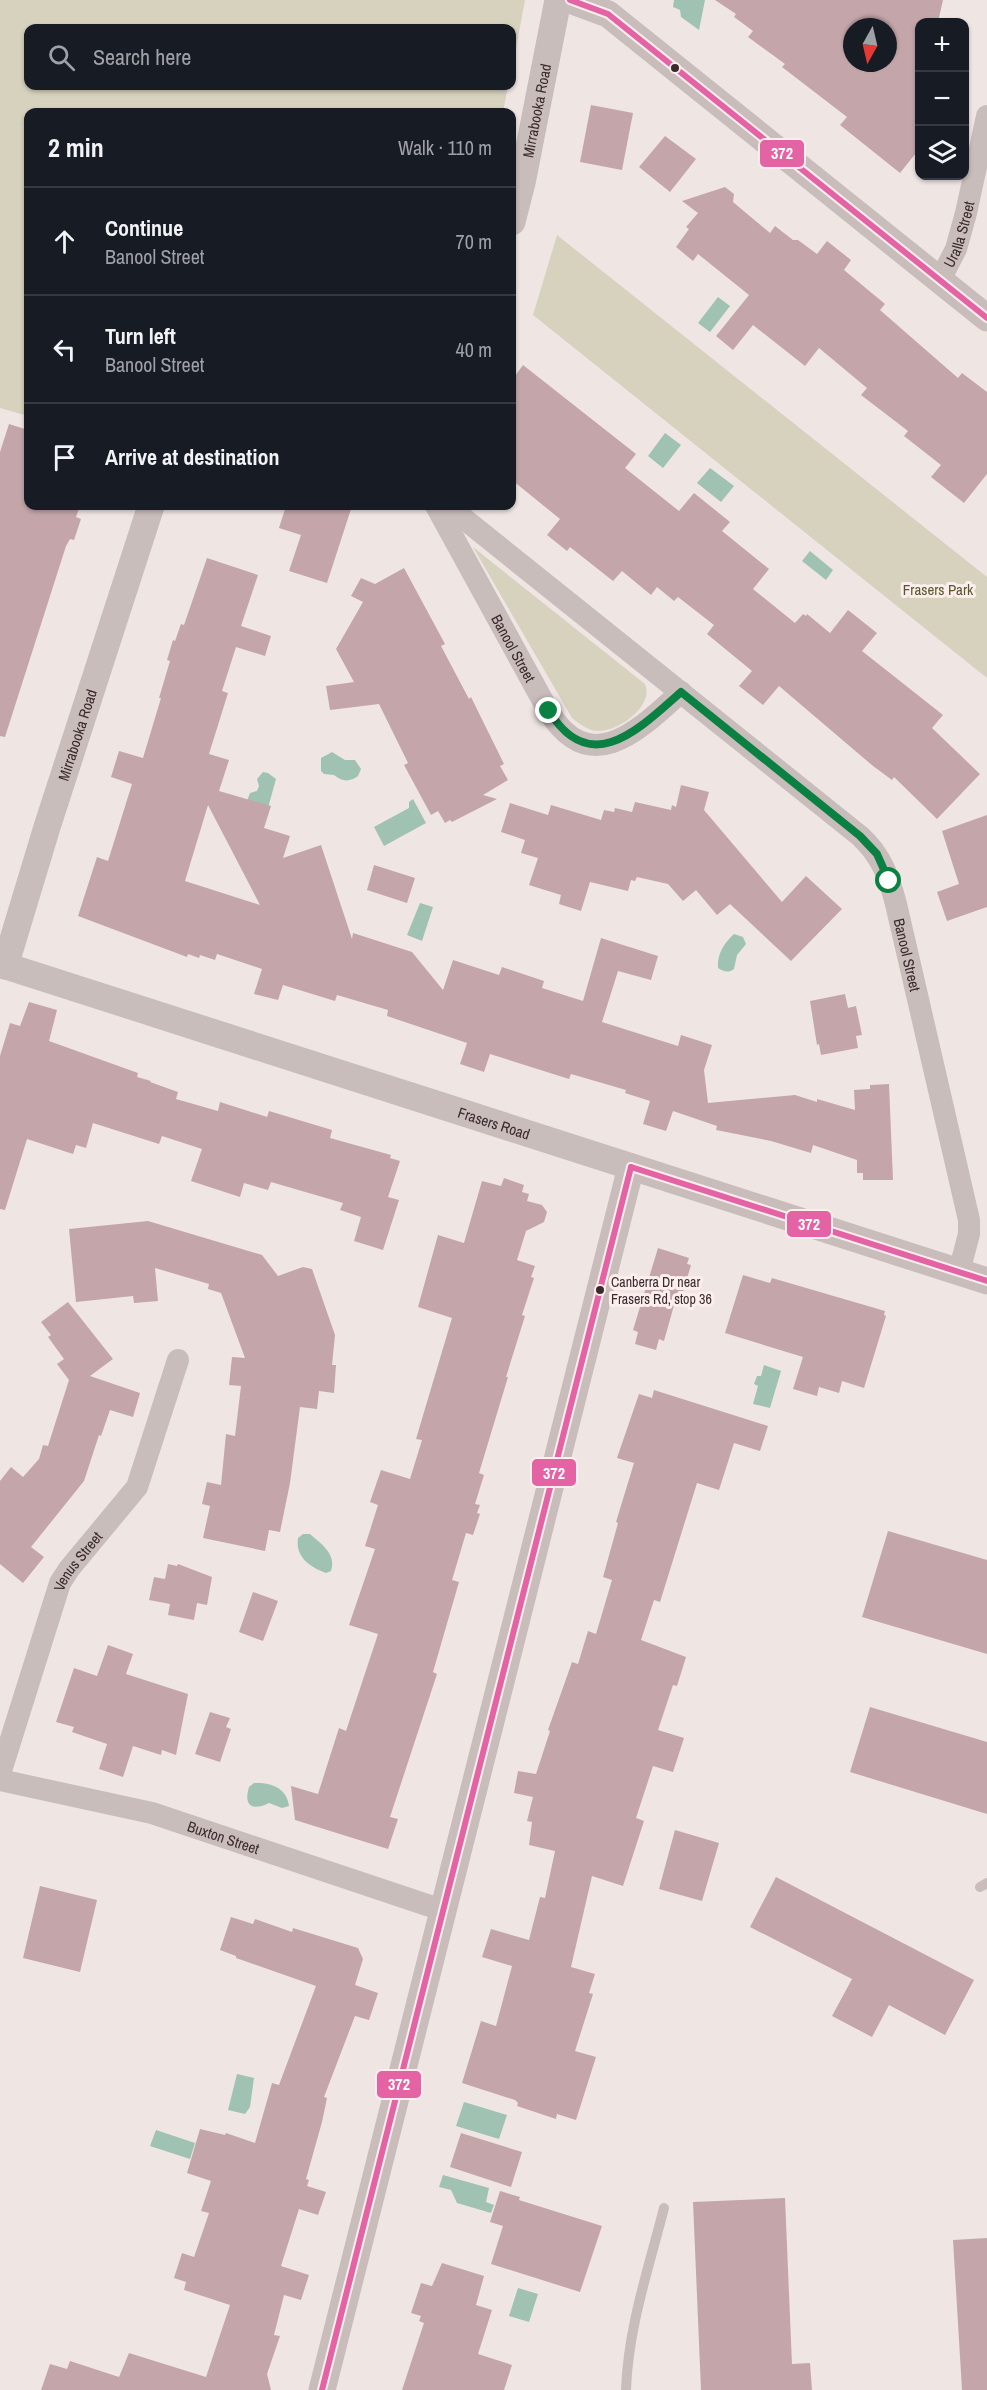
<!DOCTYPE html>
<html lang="en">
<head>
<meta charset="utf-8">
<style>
  :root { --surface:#171b24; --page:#20242c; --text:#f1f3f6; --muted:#9ea1a6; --line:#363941 }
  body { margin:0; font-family:"Archivo Narrow",sans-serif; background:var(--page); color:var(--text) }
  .controls { position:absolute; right:18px; top:18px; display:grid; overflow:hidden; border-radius:12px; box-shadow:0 2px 4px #0004 }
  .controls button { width:54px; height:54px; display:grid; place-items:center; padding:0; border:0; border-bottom:2px solid var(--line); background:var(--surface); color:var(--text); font:30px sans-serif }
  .compass { position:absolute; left:843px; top:18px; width:54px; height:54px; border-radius:50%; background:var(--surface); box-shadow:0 2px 4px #0004; rotate:188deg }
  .stop { position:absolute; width:18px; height:18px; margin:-14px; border:4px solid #0b8043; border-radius:50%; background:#fff }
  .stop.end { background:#0b8043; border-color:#fff; box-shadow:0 2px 6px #0008 }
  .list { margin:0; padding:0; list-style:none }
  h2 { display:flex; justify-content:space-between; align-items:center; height:78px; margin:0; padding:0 24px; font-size:26px }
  h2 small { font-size:20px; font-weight:400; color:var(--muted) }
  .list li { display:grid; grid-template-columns:39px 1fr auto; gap:18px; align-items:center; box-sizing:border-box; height:108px; padding:0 24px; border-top:2px solid var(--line) }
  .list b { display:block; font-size:22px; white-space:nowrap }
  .list p { margin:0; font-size:20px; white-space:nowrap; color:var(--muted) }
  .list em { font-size:20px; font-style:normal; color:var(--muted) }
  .icon { flex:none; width:33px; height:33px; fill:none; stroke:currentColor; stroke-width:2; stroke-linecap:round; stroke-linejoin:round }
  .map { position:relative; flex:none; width:987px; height:2390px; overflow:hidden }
  .search { position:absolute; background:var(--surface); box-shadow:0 2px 4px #0004; left:24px; top:24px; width:492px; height:66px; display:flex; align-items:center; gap:15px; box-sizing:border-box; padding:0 21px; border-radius:12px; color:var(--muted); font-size:22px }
  .panel { position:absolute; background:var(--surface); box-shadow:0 2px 4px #0004; left:24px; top:108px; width:492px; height:402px; border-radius:12px }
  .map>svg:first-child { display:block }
  .green { fill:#d7d2be }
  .water { fill:#9fc2b3 }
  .building { fill:#c4a6aa; fill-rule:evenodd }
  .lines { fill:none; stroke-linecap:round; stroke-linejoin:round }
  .service { stroke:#c9bdbc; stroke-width:10 }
  .minor { stroke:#c9bdbc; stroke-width:22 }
  .tertiary { stroke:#c9bdbc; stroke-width:27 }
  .bus-1-casing { stroke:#fbeeec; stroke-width:10 }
  .bus-1 { stroke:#e463a4; stroke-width:6 }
  .route { stroke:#0b8043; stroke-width:8 }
  .bus-dot { fill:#3a2a2c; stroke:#fbeeec; stroke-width:2 }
  .labels { text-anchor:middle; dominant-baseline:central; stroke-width:6; stroke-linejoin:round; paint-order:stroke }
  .bus-label { font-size:14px; fill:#3a2a2c; stroke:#fbeeec; text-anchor:start }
  .street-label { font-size:15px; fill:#3a2a2c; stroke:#fbeeec }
  .park-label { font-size:15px; fill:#5a572d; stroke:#fbeeec }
  .line-badge { stroke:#fbeeec; stroke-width:2 }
  .badge-label { font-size:16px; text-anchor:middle; font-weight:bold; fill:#fff }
</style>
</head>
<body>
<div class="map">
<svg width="987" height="2390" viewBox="0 0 987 2390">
  <rect width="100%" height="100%" fill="#efe6e4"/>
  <g class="green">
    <path d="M0 0H525L512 70V28H28V86H508L503 112H28V416L0 408Z"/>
    <path d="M557 235 987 577V678L533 315Z"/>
    <path d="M473 547 645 684C655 706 617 733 597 731 587 730 580 724 572 718Z"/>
  </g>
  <g class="water">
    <path d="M674 0H705L699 30 681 17 680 10 673 7Z"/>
    <path d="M718 297 730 306 710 332 698 323Z"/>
    <path d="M665 433 681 445 663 468 648 456Z"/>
    <path d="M710 468 734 486 721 502 697 483Z"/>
    <path d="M810 551 833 570 826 580 802 561Z"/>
    <path d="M332 752 345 760H355L361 769 358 776C350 782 342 782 334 775L324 774 321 771V758Z"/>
    <path d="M263 772 268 773 276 779 268 808 247 801 250 793 257 791 259 786 257 779Z"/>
    <path d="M413 799 426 823 384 846 374 827 409 808V802Z"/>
    <path d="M420 903 433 907 422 941 407 935Z"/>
    <path d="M734 934 743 937 746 944 737 955 734 969C728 973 724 972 718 968 717 954 724 943 734 934Z"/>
    <path d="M764 1365 781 1371 770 1408 753 1404 758 1386 754 1384 757 1376H761Z"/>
    <path d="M303 1534H310C321 1544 337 1554 331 1571L326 1573C310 1567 295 1557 298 1538Z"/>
    <path d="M254 1783C271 1782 287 1788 289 1806L282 1808 269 1803C253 1811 243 1807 249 1787Z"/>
    <path d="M237 2074 254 2078 250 2107 245 2114 228 2110Z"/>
    <path d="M464 2102 507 2115 499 2139 456 2126Z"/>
    <path d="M156 2130 195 2143 190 2159 150 2146Z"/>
    <path d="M443 2175 489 2188 486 2202 494 2205 491 2213 457 2203 451 2190 439 2187Z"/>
    <path d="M518 2288 538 2294 529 2322 509 2316Z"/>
  </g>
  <g class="building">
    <path d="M715 0H943L938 22H920V148L900 173 840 125 847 117 782 67 785 64 748 37 753 31 734 17 736 14ZM852 27H888V63H852Z"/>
    <path d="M591 105 633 113 622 170 580 162Z"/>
    <path d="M665 136 696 159 670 192 639 167Z"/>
    <path d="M725 187 734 194 733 202 770 233 775 226 793 240H798L817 254 827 241 851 260 844 270 885 304 880 310 958 378 962 373 987 392V474L964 503 931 477 941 465 904 436 908 431 861 395 867 388 819 348 805 366 753 325 733 350 716 336 749 295 698 254 693 261 676 247 689 229 686 227 698 213 682 201Z"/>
    <path d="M523 365 636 454 625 468 679 511 694 493 730 522 722 531 769 569 753 589 795 623 803 614 806 616 807 614 830 633 848 610 877 633 862 651 943 715 932 728 980 774 937 819 894 777 892 780 873 766 779 686 763 705 739 686 752 671 707 634 714 625 678 597 674 601 657 587 651 595 622 571 613 581 570 547 567 551 547 535 560 519 512 480V380Z"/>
    <path d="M9 424 28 430V506H80L76 517 81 519 74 540 70 539 66 546 5 737 0 736V452Z"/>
    <path d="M286 506H352L327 583 289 571 301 535 279 528Z"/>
    <path d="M207 558 258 575 241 626 271 636 265 656 236 647 222 691 228 693 209 754 229 760 219 791 271 806 264 828 290 836 283 858 321 845 352 939 353 933 412 952 443 990 453 960 499 975 502 967 544 981 542 988 583 1001 601 938 658 956 651 980 618 971 602 1022 678 1046 681 1035 712 1045 704 1070 708 1103 795 1095 817 1102V1099L855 1110 854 1090 870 1089V1085L889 1084 893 1180H863V1173H857V1160L813 1145 811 1153 771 1141 716 1130 717 1126 673 1111 666 1131 643 1124 650 1101 625 1093 626 1090 571 1074 569 1079 490 1054 484 1072 460 1064 467 1043 387 1016 388 1010 337 995 335 1001 283 985 278 1000 254 994 262 969 217 954 215 960 200 955 199 958 188 954 187 957 78 916 97 857 108 861 132 784 111 777 119 751 143 758 161 698H159L170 661 167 660 173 640 175 641 181 624 184 625ZM208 805 260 905 185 881Z"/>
    <path d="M404 568 445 644 441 646 469 699 471 697 504 764 500 766 508 780 483 795 497 799 452 822 450 820 445 823 438 811 431 815 404 765 408 763 379 704 330 710 326 686 354 682 336 649 363 602 351 596 361 578 375 584Z"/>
    <path d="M681 785 709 792 704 810 782 902 806 876 842 909 791 961 730 904 717 915 696 890 683 901 668 884 637 877 635 881 631 880 628 891 590 882 581 911 559 904 561 895 529 885 538 858 521 853 525 840 501 832 510 803 548 815 551 805 601 820 604 810 614 812 615 808 632 812 635 802 671 810 672 805 676 807Z"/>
    <path d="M987 815V907L947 921 937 892 959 884 942 831Z"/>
    <path d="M374 865 415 878 407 903 367 890Z"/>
    <path d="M845 994 848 1008 856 1006 862 1035 856 1036 858 1048 821 1055 819 1044 817 1045 810 1001Z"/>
    <path d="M29 1002 57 1010 49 1041 138 1073 137 1077 151 1081 150 1082 178 1092 176 1099 218 1111 220 1102 267 1117 269 1111 332 1130 330 1138 391 1155 390 1158 400 1161 388 1197 399 1200 383 1250 354 1241 361 1217 340 1210 343 1203 271 1182 268 1190 244 1183 240 1197 191 1181 202 1149 162 1136 159 1144 93 1123 86 1148 76 1145 73 1154 27 1139 5 1210 0 1209V1056L10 1023 20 1026Z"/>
    <path d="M504 1178 524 1185 522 1192 529 1194 527 1201 542 1205 547 1212 544 1222 526 1231 517 1260 535 1266 531 1277 534 1278 522 1315 525 1316 506 1377H508L479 1473 484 1475 475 1504 480 1505 477 1513 480 1514 473 1535 466 1533 452 1580 459 1582 433 1672 437 1674 390 1817 398 1819 388 1849 295 1820 291 1786 318 1794 339 1728 346 1731 378 1634 349 1625 375 1549 365 1546 378 1505 370 1502 381 1470 410 1479 422 1440 416 1439 452 1318 418 1307 438 1235 464 1243 482 1181 501 1186Z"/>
    <path d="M148 1221 262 1255 278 1276 303 1267 312 1269 335 1335 332 1365H336L334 1393 319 1391 317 1409 300 1407 290 1483 280 1532 269 1530 265 1551 203 1538 210 1506 202 1504 207 1482 221 1485 226 1434 235 1436 241 1386 229 1385 232 1357 245 1358 221 1293 208 1289 209 1284 155 1268 158 1301 134 1303 133 1296 76 1302 69 1229Z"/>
    <path d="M658 1248 689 1258 687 1264 691 1265 683 1292 678 1291 664 1341 659 1339 656 1350 635 1344 638 1332 633 1330Z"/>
    <path d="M743 1275 770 1283 772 1278 885 1311 884 1315 886 1316 864 1388 842 1381 839 1393 819 1387 817 1396 793 1389 803 1357 725 1333Z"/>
    <path d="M68 1302 113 1359 90 1376 140 1393 133 1417 110 1410 101 1436 99 1435 84 1481 31 1547 44 1557 23 1583 0 1564V1481L11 1467 23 1477 39 1459 43 1445 48 1446 69 1380 57 1364 64 1359 48 1337 51 1335 41 1322Z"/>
    <path d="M654 1390 768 1426 760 1451 734 1443 719 1490 697 1483 660 1602 654 1600 641 1640 686 1657 677 1686 673 1685 658 1730 684 1738 673 1772 653 1766 636 1818 644 1821 623 1886 592 1876 571 1967 595 1974 589 1993 593 1994 575 2051 596 2057 576 2120 557 2114 556 2119 517 2106 518 2103 515 2100 462 2083 481 2021 496 2026 512 1966 482 1957 491 1929 529 1940 540 1897 545 1898 555 1851 529 1845 532 1822 527 1821 533 1797 514 1793 518 1771 536 1774 550 1731 548 1730 572 1662 578 1664 588 1631 596 1634 612 1580 603 1577 618 1523 616 1522 634 1463 617 1458 639 1394 652 1398Z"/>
    <path d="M888 1531 987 1560V1654L862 1617Z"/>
    <path d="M168 1564 177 1566 178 1564 212 1577 207 1605 197 1603 194 1620 168 1615 170 1604 149 1600 154 1577 165 1579Z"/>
    <path d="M253 1592 278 1601 263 1641 239 1632Z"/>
    <path d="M108 1645 133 1654 126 1674 188 1694 176 1755 162 1750 161 1755 133 1746 123 1777 99 1769 107 1744 72 1732 74 1727 56 1722 74 1668 97 1676Z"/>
    <path d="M870 1707 987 1742V1814L850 1772Z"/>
    <path d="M210 1712 230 1718 226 1727 231 1729 220 1762 195 1754Z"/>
    <path d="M675 1830 719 1843 702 1901 659 1889Z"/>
    <path d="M776 1877 974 1980 945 2035 889 2005 872 2037 832 2016 852 1979 750 1927Z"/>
    <path d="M40 1886 97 1900 80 1972 23 1958Z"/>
    <path d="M231 1917 253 1924 255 1919 292 1932 293 1928 358 1948 363 1959 355 1985 378 1993 369 2020 355 2016 324 2097 327 2098 322 2122 306 2179 309 2180 307 2186 326 2192 318 2215 299 2209 281 2266 309 2275 301 2300 284 2295 274 2335 280 2336 267 2374 271 2390H41L50 2364 67 2369 70 2361 119 2377 129 2353 206 2377 230 2305 184 2290 186 2282 174 2278 182 2253 194 2257 209 2213 201 2211 211 2181 187 2173 200 2129 225 2135 226 2133 255 2143 272 2083 279 2085 316 1986 236 1958V1956L220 1950Z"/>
    <path d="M461 2133 522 2152 511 2187 450 2167Z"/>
    <path d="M500 2191 520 2197 519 2200 602 2226 580 2292 491 2264 503 2226 490 2222Z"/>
    <path d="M785 2198 792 2364 810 2363 812 2390H701L693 2202Z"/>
    <path d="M987 2238V2390H962L953 2240Z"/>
    <path d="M442 2263 484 2276 476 2305 492 2310 478 2354 512 2365 504 2390H402L424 2323 419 2321 421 2316 411 2313 421 2283 432 2286Z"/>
  </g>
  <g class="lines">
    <g class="service">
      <path d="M980 1887 987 1883"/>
      <path d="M626 2390C628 2328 649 2267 664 2208"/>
    </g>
    <g class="minor">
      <path id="s1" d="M940 280 956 249 966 213 987 116"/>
      <path id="s2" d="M436 506 549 712C591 779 640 729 681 692"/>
      <path id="s3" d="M448 506 860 836C881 855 889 877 896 904L969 1220V1234L959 1272"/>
      <path id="s4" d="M0 1774 60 1583 69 1569 137 1487 178 1360"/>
      <path id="s5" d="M0 1780 152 1813 442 1910"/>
    </g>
    <g class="tertiary">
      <path d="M570 0 608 14 987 318"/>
      <path id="s6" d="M512 222 522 183 558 0"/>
      <path id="s7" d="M0 964 987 1281"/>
      <path id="s8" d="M5 966 47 827 151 506"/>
      <path d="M322 2390 631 1167"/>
    </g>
    <g class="bus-1-casing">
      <g id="bus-1">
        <path d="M570 0 608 14 987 318"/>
        <path d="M631 1167 987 1281"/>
        <path d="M322 2390 631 1167"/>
      </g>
    </g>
    <use href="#bus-1" class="bus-1"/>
  </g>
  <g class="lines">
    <path class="route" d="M549 711C591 779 640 728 681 692L860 836 877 854 889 881"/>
  </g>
  <g class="bus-dot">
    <circle cx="675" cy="68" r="5"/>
    <circle cx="600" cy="1290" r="5"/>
  </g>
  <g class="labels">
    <g class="bus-label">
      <text x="611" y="1282">Canberra Dr near<tspan x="611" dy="17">Frasers Rd, stop 36</tspan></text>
    </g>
    <g class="street-label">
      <text stroke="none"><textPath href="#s6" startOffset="114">Mirrabooka Road</textPath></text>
      <text stroke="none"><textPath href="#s1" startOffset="50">Uralla Street</textPath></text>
      <text stroke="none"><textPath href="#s2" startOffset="162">Banool Street</textPath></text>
      <text stroke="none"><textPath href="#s8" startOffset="242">Mirrabooka Road</textPath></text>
      <text stroke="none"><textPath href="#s3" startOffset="658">Banool Street</textPath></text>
      <text stroke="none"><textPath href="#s7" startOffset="519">Frasers Road</textPath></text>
      <text stroke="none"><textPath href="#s4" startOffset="228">Venus Street</textPath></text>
      <text stroke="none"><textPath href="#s5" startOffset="231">Buxton Street</textPath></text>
    </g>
    <g class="park-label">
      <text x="938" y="589">Frasers Park</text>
    </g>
  </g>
  <g class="line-badge">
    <rect x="759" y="139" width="46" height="29" rx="6" fill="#e463a4"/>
    <rect x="786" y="1210" width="46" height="28" rx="6" fill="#e463a4"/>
    <rect x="531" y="1458" width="46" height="29" rx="6" fill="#e463a4"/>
    <rect x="376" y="2070" width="46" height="29" rx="6" fill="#e463a4"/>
  </g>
  <g class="badge-label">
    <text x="782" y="159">372</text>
    <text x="809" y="1230">372</text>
    <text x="554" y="1479">372</text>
    <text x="399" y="2090">372</text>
  </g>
</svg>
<div class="controls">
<button>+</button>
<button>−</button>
<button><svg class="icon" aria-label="layers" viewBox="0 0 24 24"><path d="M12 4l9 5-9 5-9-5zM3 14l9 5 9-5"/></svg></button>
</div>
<svg class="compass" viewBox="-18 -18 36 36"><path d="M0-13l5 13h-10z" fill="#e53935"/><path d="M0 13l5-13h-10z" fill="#9ea1a6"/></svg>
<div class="stop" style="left:889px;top:881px"></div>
<div class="stop end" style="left:549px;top:711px"></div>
<div class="search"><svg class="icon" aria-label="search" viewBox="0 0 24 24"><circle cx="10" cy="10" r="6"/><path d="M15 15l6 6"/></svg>Search here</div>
<section class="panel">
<h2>2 min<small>Walk · 110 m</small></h2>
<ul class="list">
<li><svg class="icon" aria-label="ahead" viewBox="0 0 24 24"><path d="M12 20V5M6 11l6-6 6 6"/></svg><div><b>Continue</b><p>Banool Street</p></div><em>70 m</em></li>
<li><svg class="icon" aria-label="left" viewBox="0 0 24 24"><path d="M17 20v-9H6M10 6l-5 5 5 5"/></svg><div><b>Turn left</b><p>Banool Street</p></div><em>40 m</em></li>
<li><svg class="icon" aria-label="arrive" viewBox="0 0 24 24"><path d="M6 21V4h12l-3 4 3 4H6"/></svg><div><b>Arrive at destination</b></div></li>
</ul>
</section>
</div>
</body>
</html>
